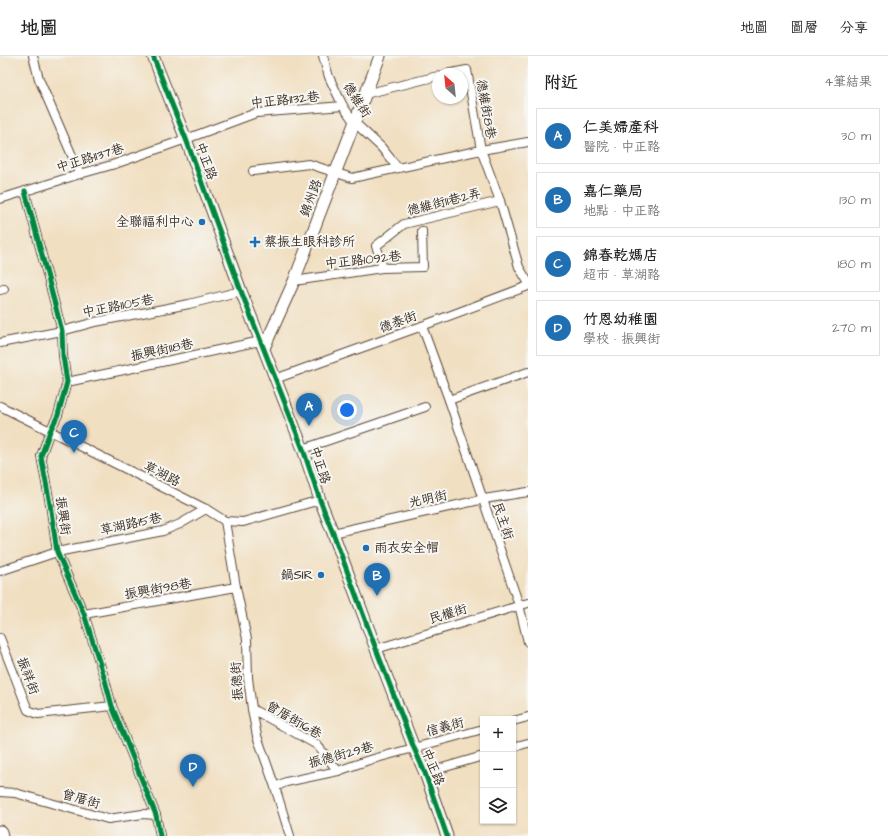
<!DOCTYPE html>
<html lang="zh-TW">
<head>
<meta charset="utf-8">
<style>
  :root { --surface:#fff; --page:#f6f6f6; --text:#202124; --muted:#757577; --line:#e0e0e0; --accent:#1f6fb2 }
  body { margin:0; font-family:"Architects Daughter","LXGW WenKai TC",sans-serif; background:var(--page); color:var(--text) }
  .controls { position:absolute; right:12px; bottom:12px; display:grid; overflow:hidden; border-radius:0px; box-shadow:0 1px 3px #0004 }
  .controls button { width:36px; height:36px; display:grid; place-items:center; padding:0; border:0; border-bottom:1px solid var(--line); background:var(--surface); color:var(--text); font:20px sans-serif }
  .compass { position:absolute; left:432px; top:12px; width:36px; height:36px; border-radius:50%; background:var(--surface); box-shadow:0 1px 3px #0004; rotate:333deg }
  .you { position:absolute; left:347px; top:354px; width:14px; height:14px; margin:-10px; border:3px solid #fff; border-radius:50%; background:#1a73e8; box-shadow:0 0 0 6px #1a73e833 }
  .badge { display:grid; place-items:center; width:26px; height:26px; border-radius:50%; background:var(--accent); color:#fff; font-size:13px; font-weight:700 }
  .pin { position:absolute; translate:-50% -33px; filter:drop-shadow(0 1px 2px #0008) }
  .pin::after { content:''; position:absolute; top:21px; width:14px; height:12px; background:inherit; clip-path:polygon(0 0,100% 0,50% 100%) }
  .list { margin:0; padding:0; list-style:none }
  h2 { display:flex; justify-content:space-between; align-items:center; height:52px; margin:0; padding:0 16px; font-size:17px }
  h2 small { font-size:13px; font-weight:400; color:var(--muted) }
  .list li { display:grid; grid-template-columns:26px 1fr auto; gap:12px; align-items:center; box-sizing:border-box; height:56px; margin:0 8px 8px; padding:0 8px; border:1px solid var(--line); border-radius:0px }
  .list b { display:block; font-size:15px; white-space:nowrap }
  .list p { margin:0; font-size:13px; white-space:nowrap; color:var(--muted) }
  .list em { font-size:13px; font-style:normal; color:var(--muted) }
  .icon { flex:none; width:22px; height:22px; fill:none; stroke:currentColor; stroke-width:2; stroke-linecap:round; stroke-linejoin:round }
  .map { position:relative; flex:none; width:528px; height:780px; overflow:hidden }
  header { display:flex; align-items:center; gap:24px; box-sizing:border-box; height:56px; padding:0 20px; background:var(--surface); border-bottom:1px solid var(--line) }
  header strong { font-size:19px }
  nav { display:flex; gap:22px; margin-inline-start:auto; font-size:14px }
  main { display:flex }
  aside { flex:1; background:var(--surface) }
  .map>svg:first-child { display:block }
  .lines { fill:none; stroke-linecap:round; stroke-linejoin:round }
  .minor-casing { stroke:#564536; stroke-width:10 }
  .tertiary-casing { stroke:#564536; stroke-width:13 }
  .primary-casing { stroke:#564536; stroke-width:15 }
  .minor { stroke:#fff; stroke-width:8 }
  .tertiary { stroke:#fff; stroke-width:11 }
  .primary { stroke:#fff; stroke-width:13 }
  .cycleway-casing { stroke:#f6f6f2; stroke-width:8 }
  .cycleway { stroke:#00873e; stroke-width:5 }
  .poi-dot { fill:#1f6fb2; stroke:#f6f6f2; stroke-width:1.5 }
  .labels { text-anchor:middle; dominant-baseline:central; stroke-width:4; stroke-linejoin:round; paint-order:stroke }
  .street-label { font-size:13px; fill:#3b2a1e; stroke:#f6f6f2 }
  .poi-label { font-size:13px; fill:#3b2a1e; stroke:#f6f6f2; text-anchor:end }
</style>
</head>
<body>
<header>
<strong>地圖</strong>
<nav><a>地圖</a><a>圖層</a><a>分享</a></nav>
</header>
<main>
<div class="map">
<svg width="528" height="780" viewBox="0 0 528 780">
  <rect width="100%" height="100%" fill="#f6f6f2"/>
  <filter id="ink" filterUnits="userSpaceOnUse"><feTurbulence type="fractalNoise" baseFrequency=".025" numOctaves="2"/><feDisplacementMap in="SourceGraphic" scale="8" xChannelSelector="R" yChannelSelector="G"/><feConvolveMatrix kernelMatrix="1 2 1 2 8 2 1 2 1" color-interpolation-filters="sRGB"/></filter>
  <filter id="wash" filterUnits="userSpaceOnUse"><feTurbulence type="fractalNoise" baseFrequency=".012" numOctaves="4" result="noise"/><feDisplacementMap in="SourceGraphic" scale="16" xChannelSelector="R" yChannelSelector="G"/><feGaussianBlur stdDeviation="0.9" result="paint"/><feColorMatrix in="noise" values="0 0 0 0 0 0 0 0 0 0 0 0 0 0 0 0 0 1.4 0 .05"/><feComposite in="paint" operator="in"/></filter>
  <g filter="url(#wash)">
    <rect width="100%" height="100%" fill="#f1dfc1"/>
  </g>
  <g filter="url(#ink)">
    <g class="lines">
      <g class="minor-casing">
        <g id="minor">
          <path d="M33 0 39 23 80 118"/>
          <path d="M323 0 329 21 343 50 354 66 381 91 398 112"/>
          <path d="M446 18 467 14 481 94 500 145 519 211 528 226"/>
          <path d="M365 38 438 20"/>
          <path d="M253 115 309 108 352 122 481 94 528 86"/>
          <path d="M25 135 62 275 63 300 67 326 58 359 50 375 41 400 50 448 57 496 84 558 105 624 112 650 156 759 160 780"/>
          <path d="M0 143 80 118 115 108 186 83 256 57 343 50"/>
          <path d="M382 212 381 203 376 190 404 168 500 145"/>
          <path d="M294 225 382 212 423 211 422 175"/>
          <path d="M0 234 4 233"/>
          <path d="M422 270 449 344 519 549 528 586"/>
          <path d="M0 287 62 275 95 266 189 248 241 235"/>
          <path d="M275 323 422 270 528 230"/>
          <path d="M67 326 261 285"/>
          <path d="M449 344 528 316"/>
          <path d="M0 350 206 453 225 465 243 466 320 444"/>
          <path d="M303 393 425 351"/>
          <path d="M225 465 236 531 247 583 248 622 252 653 257 680 275 731 290 780"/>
          <path d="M333 477 484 443 528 436"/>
          <path d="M0 515 57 496 163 475 180 468 206 453"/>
          <path d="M84 558 236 531"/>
          <path d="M0 582 28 654 38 658 112 650"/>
          <path d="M376 593 528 547"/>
          <path d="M252 653 317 689 338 715"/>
          <path d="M513 665 528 661"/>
          <path d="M513 691 528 687"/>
          <path d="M425 717 483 700"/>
          <path d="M275 731 286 726 338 715 366 705 483 673"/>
          <path d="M0 736 15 737 108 763 143 758 156 759"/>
        </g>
      </g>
      <g class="tertiary-casing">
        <g id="tertiary">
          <path d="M153 0 173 51 186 83 241 235 303 393 320 444 333 477 376 593 414 692 425 717 447 780"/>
          <path d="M264 292 294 225 380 0"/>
        </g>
      </g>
      <g class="primary-casing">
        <path id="primary" d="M0 776 1 780"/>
      </g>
      <use href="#minor" class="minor"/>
      <use href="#tertiary" class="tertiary"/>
      <use href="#primary" class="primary"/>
      <g class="cycleway-casing">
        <g id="cycleway">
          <path d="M153 0 173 51 186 83 241 235 303 393 320 444 333 477 376 593 414 692 425 717 447 780"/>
          <path d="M25 135 62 275 63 300 67 326 58 359 50 375 41 400 50 448 57 496 84 558 105 624 112 650 156 759 160 780"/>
        </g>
      </g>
      <use href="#cycleway" class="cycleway"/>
    </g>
  </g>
  <g class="poi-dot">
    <circle cx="202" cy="166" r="4"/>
    <path d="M253 180h4v4h4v4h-4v4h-4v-4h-4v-4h4z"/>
    <circle cx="366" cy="492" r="4"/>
    <circle cx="321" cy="519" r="4"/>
  </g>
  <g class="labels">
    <g class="street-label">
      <text transform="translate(285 44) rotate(-6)">中正路1132巷</text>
      <text transform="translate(357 44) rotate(57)">德維街</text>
      <text transform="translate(486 53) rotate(80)">德維街8巷</text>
      <text transform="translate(90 102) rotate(-17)">中正路1137巷</text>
      <text transform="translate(206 105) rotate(70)">中正路</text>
      <text transform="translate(311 142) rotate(-69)">錦州路</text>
      <text transform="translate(444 146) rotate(-14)">德維街11巷2弄</text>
      <text transform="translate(363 204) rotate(-6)">中正路1092巷</text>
      <text transform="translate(118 250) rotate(-11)">中正路1105巷</text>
      <text transform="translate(398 266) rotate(-20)">德泰街</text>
      <text transform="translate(162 294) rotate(-12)">振興街118巷</text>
      <text transform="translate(320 409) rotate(72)">中正路</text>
      <text transform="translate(162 418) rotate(27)">草湖路</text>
      <text transform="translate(428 443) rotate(-12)">光明街</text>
      <text transform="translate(63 460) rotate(82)">振興街</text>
      <text transform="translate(503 465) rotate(71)">民主街</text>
      <text transform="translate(131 468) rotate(-12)">草湖路15巷</text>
      <text transform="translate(158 533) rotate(-10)">振興街98巷</text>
      <text transform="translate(448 558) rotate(-17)">民權街</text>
      <text transform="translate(28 620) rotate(69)">振祥街</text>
      <text transform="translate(237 625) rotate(-94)">振德街</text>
      <text transform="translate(294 664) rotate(30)">曾厝街16巷</text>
      <text transform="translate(445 671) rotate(-15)">信義街</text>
      <text transform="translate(341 699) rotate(-15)">振德街29巷</text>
      <text transform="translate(433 711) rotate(68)">中正路</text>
      <text transform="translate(81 743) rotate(16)">曾厝街</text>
    </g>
    <g class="poi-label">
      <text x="194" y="166">全聯福利中心</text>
      <text x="264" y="186" text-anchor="start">蔡振生眼科診所</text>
      <text x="374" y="492" text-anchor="start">雨衣安全帽</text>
      <text x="313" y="519">鍋SIR</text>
    </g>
  </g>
</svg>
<div class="controls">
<button>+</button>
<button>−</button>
<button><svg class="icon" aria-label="layers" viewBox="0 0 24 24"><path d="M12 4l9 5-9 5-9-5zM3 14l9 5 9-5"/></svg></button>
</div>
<svg class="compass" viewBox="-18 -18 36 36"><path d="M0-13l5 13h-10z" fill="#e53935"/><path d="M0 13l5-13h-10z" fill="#757577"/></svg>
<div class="you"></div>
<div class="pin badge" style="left:309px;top:370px">A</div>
<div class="pin badge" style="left:377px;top:540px">B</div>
<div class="pin badge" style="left:74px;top:397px">C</div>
<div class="pin badge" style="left:193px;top:731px">D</div>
</div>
<aside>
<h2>附近<small>4筆結果</small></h2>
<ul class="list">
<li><span class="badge">A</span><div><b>仁美婦產科</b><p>醫院 · 中正路</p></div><em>30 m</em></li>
<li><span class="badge">B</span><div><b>嘉仁藥局</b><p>地點 · 中正路</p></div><em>130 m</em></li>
<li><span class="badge">C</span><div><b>錦春乾媽店</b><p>超市 · 草湖路</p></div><em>180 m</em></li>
<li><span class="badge">D</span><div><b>竹恩幼稚園</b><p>學校 · 振興街</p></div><em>270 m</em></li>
</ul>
</aside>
</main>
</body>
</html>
